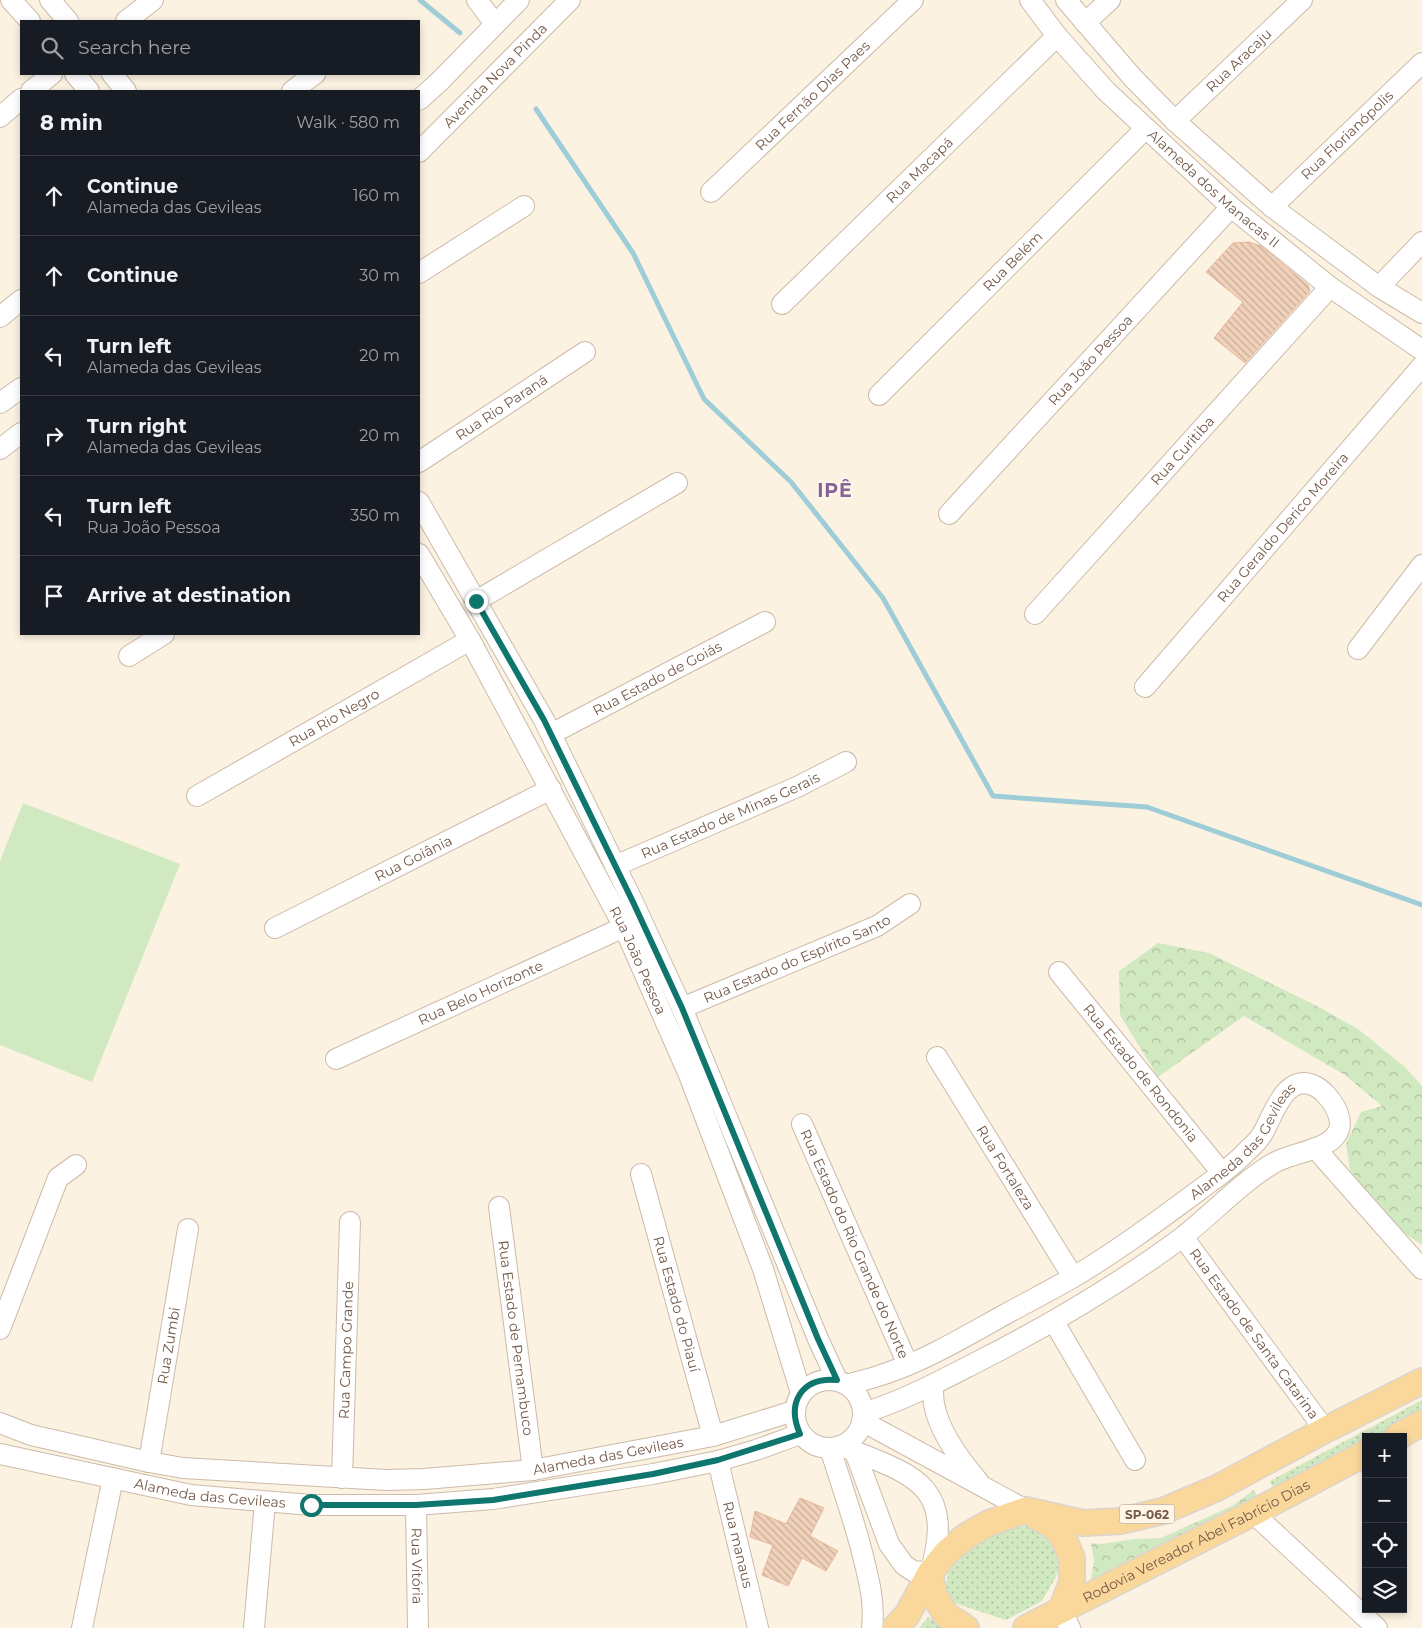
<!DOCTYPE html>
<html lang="en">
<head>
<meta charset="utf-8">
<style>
  :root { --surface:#171b24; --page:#20242c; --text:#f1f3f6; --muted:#9ea1a6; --line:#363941 }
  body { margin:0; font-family:Montserrat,sans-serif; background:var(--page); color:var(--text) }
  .controls { position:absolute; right:15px; bottom:15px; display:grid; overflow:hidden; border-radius:0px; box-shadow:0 2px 8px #0003 }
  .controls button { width:45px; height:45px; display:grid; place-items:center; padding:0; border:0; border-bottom:1px solid var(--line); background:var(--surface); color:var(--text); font:25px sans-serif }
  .stop { position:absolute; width:15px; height:15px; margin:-11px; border:4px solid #0f766e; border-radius:50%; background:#fff }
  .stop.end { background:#0f766e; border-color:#fff; box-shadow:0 1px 5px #0008 }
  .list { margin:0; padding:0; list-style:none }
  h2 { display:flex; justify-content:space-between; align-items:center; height:65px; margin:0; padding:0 20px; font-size:21px }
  h2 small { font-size:16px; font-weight:400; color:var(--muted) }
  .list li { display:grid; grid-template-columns:32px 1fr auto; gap:15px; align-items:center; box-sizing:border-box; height:80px; padding:0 20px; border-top:1px solid var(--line) }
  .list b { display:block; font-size:19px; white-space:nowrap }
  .list p { margin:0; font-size:16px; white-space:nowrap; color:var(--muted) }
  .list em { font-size:16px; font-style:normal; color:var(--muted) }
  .icon { flex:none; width:28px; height:28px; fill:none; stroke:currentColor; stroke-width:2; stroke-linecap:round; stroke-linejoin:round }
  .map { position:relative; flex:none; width:1422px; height:1628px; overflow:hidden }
  .search { position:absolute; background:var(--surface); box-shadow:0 2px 8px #0003; left:20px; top:20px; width:400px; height:55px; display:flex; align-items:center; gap:12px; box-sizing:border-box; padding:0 18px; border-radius:0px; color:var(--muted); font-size:19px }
  .panel { position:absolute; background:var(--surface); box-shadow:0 2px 8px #0003; left:20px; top:90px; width:400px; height:545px; border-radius:0px }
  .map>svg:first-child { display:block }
  .grass { fill:url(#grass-dots) }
  .forest { fill:url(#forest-crowns) }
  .park { fill:#d1e9c1 }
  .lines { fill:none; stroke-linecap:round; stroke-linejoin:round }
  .stream { stroke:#9ecdd7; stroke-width:5 }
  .building { fill:url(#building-back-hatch); stroke:#e4b89b }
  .minor-casing { stroke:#cdbaa9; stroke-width:22 }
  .major-casing { stroke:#dbd4d0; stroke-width:28 }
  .minor { stroke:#fff; stroke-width:20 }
  .major { stroke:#fad89b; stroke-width:25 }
  .route { stroke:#0f766e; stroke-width:6 }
  .labels { text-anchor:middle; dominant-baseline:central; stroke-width:4; stroke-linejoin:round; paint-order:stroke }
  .shield { fill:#fff6e8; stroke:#9d8879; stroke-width:1 }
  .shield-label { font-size:12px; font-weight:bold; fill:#735949 }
  .street-label { font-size:14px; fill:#735949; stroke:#fff6e8 }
  .district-label { font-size:19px; font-weight:bold; letter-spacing:1px; fill:#876497; stroke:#fff6e8 }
</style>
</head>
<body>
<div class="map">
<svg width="1422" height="1628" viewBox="0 0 1422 1628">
  <defs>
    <pattern id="grass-dots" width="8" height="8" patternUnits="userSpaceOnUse" patternTransform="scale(1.25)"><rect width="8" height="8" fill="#d1e9c1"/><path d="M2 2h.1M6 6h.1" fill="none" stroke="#aec09f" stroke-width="1.8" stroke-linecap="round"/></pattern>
    <pattern id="forest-crowns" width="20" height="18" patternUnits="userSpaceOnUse" patternTransform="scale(1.25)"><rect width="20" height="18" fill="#d1e9c1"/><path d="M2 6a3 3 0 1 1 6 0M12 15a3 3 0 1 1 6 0" fill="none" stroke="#aec09f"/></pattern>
    <pattern id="building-back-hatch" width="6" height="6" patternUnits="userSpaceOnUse" patternTransform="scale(1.25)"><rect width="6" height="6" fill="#f1d1ba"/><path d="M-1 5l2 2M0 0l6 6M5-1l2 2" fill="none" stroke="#c8ad99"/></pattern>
  </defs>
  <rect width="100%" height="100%" fill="#fcf2e2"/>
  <g class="grass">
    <path d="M1422 1400V1412L1374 1437H1366V1441L1274 1489 1270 1481Z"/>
    <path d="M1031 1525 1048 1533 1058 1550 1059 1562 1057 1575 1042 1601 1006 1620 951 1602 945 1589 949 1569 962 1553 999 1531Z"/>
    <path d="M928 1617 944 1628H919Z"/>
  </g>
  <g class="forest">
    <path d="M1158 943 1209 953 1317 1006 1358 1029 1405 1067 1422 1086V1245L1387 1221 1350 1170 1346 1144 1361 1112 1382 1106 1345 1075 1244 1016 1158 1077 1120 1015 1119 971Z"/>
    <path d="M1254 1490 1258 1498 1091 1580 1094 1560 1091 1543 1101 1544 1135 1539 1161 1538 1232 1506Z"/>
  </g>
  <path class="park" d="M23 803 180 864 92 1082 0 1045V861Z"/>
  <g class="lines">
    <g class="stream">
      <path d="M420 0 460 33"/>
      <path d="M536 109 633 253 704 399 791 482 883 598 993 796 1147 807 1422 905"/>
    </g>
  </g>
  <g class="building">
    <path d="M1249 242 1261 246 1308 285 1310 291 1245 363 1214 338 1243 302 1206 272 1233 243Z"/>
    <path d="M800 1498 824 1508 810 1536 838 1551 826 1571 802 1558 788 1586 762 1575 773 1545 750 1537 755 1511 786 1524Z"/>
  </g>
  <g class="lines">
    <g class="minor-casing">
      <g id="minor">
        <path d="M11 0 30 21"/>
        <path d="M50 0 68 21"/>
        <path d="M477 0 495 24"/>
        <path id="s1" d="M1030 0 1057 36 1106 91 1231 207 1330 287 1422 350"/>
        <path d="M1066 0 1133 78 1175 121 1272 207 1379 287 1422 313"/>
        <path d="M126 21 153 0"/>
        <path d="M1085 23 1110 0"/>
        <path d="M75 74 89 91"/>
        <path d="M112 74 126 91"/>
        <path d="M31 91 52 74"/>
        <path d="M292 91 315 74"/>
        <path d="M419 100 440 81 519 0"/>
        <path d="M0 117 21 99"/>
        <path id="s2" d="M1175 121 1302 0"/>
        <path id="s3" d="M419 152 570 0"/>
        <path id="s4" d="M711 192 913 0"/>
        <path id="s5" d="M1272 207 1422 63"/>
        <path d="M419 273 524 206"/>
        <path d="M1379 287 1422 242"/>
        <path id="s6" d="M782 304 1057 36"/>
        <path d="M0 317 21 300"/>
        <path id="s7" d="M879 395 1146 128"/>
        <path d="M0 403 21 388"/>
        <path d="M0 449 21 433"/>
        <path id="s8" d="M419 462 585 352"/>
        <path d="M419 502 544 720 633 902 682 1008 818 1339 837 1380"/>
        <path id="s9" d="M949 514 1231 207"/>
        <path id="s10" d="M419 554 470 640 624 927 689 1075 763 1269 801 1393"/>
        <path d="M476 601 677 483"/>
        <path id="s11" d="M1035 614 1330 287"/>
        <path d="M1358 649 1422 565"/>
        <path d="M129 656 164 634"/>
        <path id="s12" d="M1145 687 1422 366"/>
        <path id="s13" d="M551 734 765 622"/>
        <path id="s14" d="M197 796 470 640"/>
        <path id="s15" d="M615 866 797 787 846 762"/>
        <path id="s16" d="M275 928 551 789"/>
        <path id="s17" d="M1059 972 1222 1173"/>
        <path id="s18" d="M682 1008 877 926 910 904"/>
        <path id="s19" d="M937 1057 1073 1277"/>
        <path id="s20" d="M336 1059 624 927"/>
        <path id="s21" d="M802 1124 908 1365"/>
        <path d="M1315 1148 1422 1269"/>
        <path id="s22" d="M641 1174 713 1436"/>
        <path id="s23" d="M499 1207 533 1470"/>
        <path id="s24" d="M1183 1237 1325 1430"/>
        <path d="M1054 1322 1135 1460"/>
        <path d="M0 1329 58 1178 76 1165"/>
        <circle cx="829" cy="1414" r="34"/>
        <path id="s25" d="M847 1385C860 1381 874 1378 887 1373 928 1359 966 1336 1004 1315 1026 1303 1049 1291 1072 1278 1121 1249 1167 1214 1213 1180 1225 1171 1239 1160 1249 1149 1255 1144 1261 1137 1264 1131 1274 1113 1286 1072 1315 1086 1329 1093 1348 1120 1336 1135 1325 1151 1289 1153 1272 1164 1238 1185 1211 1215 1180 1239 1116 1286 1048 1326 977 1362 940 1381 903 1401 863 1413"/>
        <path d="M933 1385C933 1391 933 1398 934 1404 939 1432 960 1460 978 1481"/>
        <path d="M862 1421 1026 1510"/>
        <path id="s26" d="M0 1423 31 1435 149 1462 183 1468 386 1480 424 1479 533 1470 713 1436 794 1411"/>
        <path d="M841 1446C911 1474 957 1483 930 1573L913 1571 904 1565 889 1544 855 1452"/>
        <path d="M830 1448C841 1484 854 1519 863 1556 869 1580 875 1603 872 1628"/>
        <path id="s27" d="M0 1454 191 1495 311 1505H416L493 1499 653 1474 718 1461 756 1450 800 1434"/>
        <path id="s28" d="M718 1461 758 1628"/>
        <path id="s29" d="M149 1462 188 1229"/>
        <path id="s30" d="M342 1478 350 1222"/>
        <path id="s31" d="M416 1505 418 1628"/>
        <path d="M1253 1513 1377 1628"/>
        <path d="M1061 1610 1070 1628"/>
        <path d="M82 1628 113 1478"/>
        <path d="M254 1628 265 1502"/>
      </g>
    </g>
    <g class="major-casing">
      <g id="major">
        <path d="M1397 1437 1422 1423"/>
        <path d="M1035 1516 1052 1525 1062 1535 1072 1558V1582L1061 1610"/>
        <path d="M930 1573 934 1595 946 1615 966 1628"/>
        <path d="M895 1628 907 1615 930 1573 946 1553 966 1536 989 1523 1026 1510 1083 1523 1120 1521 1163 1511 1217 1488 1325 1430 1422 1381"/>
        <path id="s32" d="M1026 1628 1253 1513 1366 1453"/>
      </g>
    </g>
    <use href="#minor" class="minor"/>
    <use href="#major" class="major"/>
  </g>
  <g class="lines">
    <path class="route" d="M311 1505H416L493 1500 653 1474 718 1460 800 1434C786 1402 802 1377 837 1380L818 1339 682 1008 633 902 544 720 476 601"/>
  </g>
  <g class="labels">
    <rect class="shield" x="1119.5" y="1504.5" width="55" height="19" rx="4"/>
    <g class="shield-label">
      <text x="1147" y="1514">SP-062</text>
    </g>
    <g class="street-label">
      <text stroke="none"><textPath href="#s2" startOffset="88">Rua Aracaju</textPath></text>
      <text stroke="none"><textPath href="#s3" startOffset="108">Avenida Nova Pinda</textPath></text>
      <text stroke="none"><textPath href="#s4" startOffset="140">Rua Fernão Dias Paes</textPath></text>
      <text stroke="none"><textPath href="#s5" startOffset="104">Rua Florianópolis</textPath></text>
      <text stroke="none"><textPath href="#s6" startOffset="192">Rua Macapá</textPath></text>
      <text stroke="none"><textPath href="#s1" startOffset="264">Alameda dos Manacas II</textPath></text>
      <text stroke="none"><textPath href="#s7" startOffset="189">Rua Belém</textPath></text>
      <text stroke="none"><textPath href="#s9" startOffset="209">Rua João Pessoa</textPath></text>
      <text stroke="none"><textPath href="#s8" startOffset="99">Rua Rio Paraná</textPath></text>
      <text stroke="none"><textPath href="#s11" startOffset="220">Rua Curitiba</textPath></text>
      <text stroke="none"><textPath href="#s12" startOffset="211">Rua Geraldo Derico Moreira</textPath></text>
      <text stroke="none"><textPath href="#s13" startOffset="120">Rua Estado de Goiás</textPath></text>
      <text stroke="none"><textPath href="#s14" startOffset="158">Rua Rio Negro</textPath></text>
      <text stroke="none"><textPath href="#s15" startOffset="126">Rua Estado de Minas Gerais</textPath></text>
      <text stroke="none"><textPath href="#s16" startOffset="155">Rua Goiânia</textPath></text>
      <text stroke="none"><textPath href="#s18" startOffset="125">Rua Estado do Espírito Santo</textPath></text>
      <text stroke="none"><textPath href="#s10" startOffset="462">Rua João Pessoa</textPath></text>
      <text stroke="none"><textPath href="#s20" startOffset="159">Rua Belo Horizonte</textPath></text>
      <text stroke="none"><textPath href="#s17" startOffset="130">Rua Estado de Rondonia</textPath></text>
      <text stroke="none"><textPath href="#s25" startOffset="471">Alameda das Gevileas</textPath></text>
      <text stroke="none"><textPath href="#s19" startOffset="130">Rua Fortaleza</textPath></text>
      <text stroke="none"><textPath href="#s21" startOffset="131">Rua Estado do Rio Grande do Norte</textPath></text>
      <text stroke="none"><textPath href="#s22" startOffset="135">Rua Estado do Piauí</textPath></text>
      <text stroke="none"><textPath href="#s24" startOffset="120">Rua Estado de Santa Catarina</textPath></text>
      <text stroke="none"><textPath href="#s23" startOffset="132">Rua Estado de Pernambuco</textPath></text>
      <text stroke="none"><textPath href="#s29" startOffset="118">Rua Zumbi</textPath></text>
      <text stroke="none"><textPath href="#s30" startOffset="128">Rua Campo Grande</textPath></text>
      <text stroke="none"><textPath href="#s26" startOffset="616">Alameda das Gevileas</textPath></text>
      <text stroke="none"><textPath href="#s27" startOffset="214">Alameda das Gevileas</textPath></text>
      <text stroke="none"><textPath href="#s32" startOffset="191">Rodovia Vereador Abel Fabrício Dias</textPath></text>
      <text stroke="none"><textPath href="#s28" startOffset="86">Rua manaus</textPath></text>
      <text stroke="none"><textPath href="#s31" startOffset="61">Rua Vitória</textPath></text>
    </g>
    <g class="district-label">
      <text x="835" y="490">IPÊ</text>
    </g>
  </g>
</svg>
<div class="controls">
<button>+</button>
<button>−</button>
<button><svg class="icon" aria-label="locate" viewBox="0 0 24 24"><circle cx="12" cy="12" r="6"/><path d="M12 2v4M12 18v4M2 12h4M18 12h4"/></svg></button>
<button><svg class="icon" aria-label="layers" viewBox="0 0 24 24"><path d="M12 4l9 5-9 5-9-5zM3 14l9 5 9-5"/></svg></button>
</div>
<div class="stop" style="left:311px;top:1505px"></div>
<div class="stop end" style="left:476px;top:601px"></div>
<div class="search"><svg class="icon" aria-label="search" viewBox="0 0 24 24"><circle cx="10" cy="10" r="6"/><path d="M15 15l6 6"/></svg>Search here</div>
<section class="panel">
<h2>8 min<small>Walk · 580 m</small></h2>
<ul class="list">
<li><svg class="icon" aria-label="ahead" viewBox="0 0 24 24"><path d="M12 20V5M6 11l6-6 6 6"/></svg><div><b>Continue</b><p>Alameda das Gevileas</p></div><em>160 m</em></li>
<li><svg class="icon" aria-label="ahead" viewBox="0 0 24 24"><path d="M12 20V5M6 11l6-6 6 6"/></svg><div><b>Continue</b></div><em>30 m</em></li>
<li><svg class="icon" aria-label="left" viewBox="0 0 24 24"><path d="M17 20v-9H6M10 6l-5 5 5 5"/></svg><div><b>Turn left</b><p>Alameda das Gevileas</p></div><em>20 m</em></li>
<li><svg class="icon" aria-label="right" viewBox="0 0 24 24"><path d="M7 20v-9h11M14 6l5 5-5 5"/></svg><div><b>Turn right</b><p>Alameda das Gevileas</p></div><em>20 m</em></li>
<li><svg class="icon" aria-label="left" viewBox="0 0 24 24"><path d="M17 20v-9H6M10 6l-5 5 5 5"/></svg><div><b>Turn left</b><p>Rua João Pessoa</p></div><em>350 m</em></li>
<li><svg class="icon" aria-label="arrive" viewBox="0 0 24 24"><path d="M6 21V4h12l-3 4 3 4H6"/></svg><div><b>Arrive at destination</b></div></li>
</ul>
</section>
</div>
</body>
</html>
